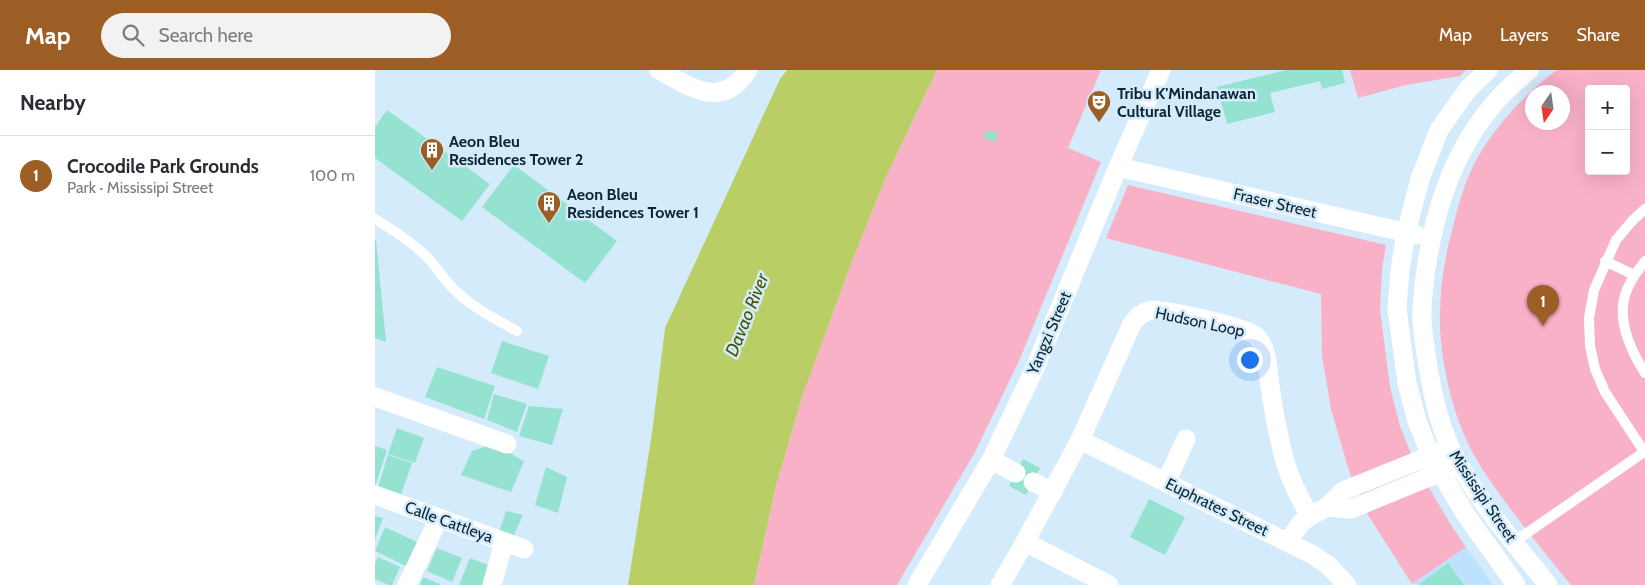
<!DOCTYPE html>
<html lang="en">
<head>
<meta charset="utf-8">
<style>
  :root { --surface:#fff; --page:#f2f2f3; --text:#2b2b33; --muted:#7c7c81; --line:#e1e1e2; --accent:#9d5e25 }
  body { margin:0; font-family:Cabin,sans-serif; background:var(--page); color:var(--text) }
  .controls { position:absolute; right:15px; top:15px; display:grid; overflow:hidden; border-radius:5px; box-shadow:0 5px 20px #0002 }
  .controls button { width:45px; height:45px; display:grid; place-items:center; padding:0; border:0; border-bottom:1px solid var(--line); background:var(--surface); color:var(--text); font:25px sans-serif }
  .compass { position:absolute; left:1150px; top:15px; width:45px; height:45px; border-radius:50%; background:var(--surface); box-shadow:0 5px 20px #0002; rotate:193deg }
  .you { position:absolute; left:874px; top:289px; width:18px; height:18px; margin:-12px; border:4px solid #fff; border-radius:50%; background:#1a73e8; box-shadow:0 0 0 8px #1a73e833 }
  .badge { display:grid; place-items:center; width:32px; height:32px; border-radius:50%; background:var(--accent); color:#fff; font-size:16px; font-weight:700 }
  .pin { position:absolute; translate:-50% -41px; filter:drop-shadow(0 1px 2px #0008) }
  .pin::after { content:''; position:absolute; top:26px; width:18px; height:15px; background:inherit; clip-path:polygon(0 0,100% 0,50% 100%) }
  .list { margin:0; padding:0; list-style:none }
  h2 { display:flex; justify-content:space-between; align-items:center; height:65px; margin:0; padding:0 20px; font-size:21px }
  h2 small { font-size:16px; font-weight:400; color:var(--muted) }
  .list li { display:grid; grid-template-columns:32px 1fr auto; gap:15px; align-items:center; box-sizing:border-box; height:80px; padding:0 20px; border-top:1px solid var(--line) }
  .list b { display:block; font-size:19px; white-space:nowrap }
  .list p { margin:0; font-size:16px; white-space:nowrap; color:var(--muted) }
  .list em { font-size:16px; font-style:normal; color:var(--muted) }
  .icon { flex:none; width:28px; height:28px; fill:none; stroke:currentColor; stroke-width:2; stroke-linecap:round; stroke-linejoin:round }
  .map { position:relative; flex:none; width:1270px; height:515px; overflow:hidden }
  header { display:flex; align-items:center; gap:30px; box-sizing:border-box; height:70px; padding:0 25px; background:var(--accent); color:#fff }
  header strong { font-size:24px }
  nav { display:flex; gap:28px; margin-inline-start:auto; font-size:18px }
  .search { width:350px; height:45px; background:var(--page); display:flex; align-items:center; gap:12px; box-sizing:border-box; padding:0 18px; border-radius:28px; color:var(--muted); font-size:19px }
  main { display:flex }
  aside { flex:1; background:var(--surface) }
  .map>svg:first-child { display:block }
  .built { fill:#bde2fd }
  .green { fill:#f9b1c7; fill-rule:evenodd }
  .water { fill:#b9cf65 }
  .building { fill:#95e2d1 }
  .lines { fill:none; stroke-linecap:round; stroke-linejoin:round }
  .service { stroke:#fff; stroke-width:10 }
  .minor { stroke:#fff; stroke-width:19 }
  .labels { text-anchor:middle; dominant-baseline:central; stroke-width:5; stroke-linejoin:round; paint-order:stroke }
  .poi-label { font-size:16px; font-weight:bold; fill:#0d2432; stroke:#d4ebfb; text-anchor:start }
  .street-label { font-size:16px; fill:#0d2432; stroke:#d4ebfb }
  .water-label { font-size:18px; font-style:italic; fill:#475400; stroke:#d4ebfb }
</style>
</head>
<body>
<header>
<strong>Map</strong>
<div class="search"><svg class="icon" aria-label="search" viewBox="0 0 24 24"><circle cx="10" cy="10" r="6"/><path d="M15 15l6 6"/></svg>Search here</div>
<nav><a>Map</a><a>Layers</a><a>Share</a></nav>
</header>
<main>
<aside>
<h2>Nearby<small></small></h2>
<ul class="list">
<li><span class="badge">1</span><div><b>Crocodile Park Grounds</b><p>Park · Mississipi Street</p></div><em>100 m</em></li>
</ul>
</aside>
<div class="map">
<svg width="1270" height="515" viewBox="0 0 1270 515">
  <rect width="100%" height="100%" fill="#d4ebfb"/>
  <path class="built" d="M1091 477 1118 515 1037 514Z"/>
  <g class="green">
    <path d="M562 0H726L693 78 726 92 644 291 600 382 522 515H379L401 416 427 327 476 194 511 107Z"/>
    <path d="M975 0H1091L1085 6 1031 15 983 28Z"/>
    <path d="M1182 0H1270V515H1196C1176 491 1156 466 1137 441 1121 419 1103 396 1092 371 1075 335 1063 279 1065 239 1066 210 1071 181 1079 153 1085 128 1093 102 1107 80 1127 49 1152 22 1182 0ZM1214 19H1251V101H1214ZM1158 22H1188V52H1158Z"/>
    <path d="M753 115 1011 175 1007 198 1005 240 1015 317 1025 356 1040 394 1076 455 1091 477 1037 514 993 445 974 401 956 339 947 286 946 224 731 168Z"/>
  </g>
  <path class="water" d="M412 0H562L511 107 476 194 427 327 401 416 379 515H253L277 363 290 258 405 9Z"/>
  <g class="building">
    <path d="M911 0H967L970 13 947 19 945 11 895 23 900 42 852 54 842 17Z"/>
    <path d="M12 40 115 114 87 151 0 88V57Z"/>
    <path d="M611 60 623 63 621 72 609 69Z"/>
    <path d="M139 95 242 171 210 213 107 137Z"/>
    <path d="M0 170H1L11 272 0 268Z"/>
    <path d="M127 271 174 286 163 319 116 303Z"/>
    <path d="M62 297 120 316 109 349 50 327Z"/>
    <path d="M119 324 152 334 142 362 112 350Z"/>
    <path d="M154 336 188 339 177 375 144 366Z"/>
    <path d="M22 358 49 368 40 393 13 384Z"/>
    <path d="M115 375 133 382 149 391 136 422 86 405 97 381Z"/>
    <path d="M0 376 12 380 0 417Z"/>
    <path d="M13 385 37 393 25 428 2 420Z"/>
    <path d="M648 389 665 398 651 425 634 416Z"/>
    <path d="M171 397 192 407 183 443 160 435Z"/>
    <path d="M774 429 810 447 790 485 755 467Z"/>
    <path d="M131 441 148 445 138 467 124 462Z"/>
    <path d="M0 446 8 448 0 470Z"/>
    <path d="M10 457 42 472 31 496 0 481Z"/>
    <path d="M62 478 87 488 77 512 52 501Z"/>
    <path d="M3 487 25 497 17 515H14L0 509V493Z"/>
    <path d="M95 488 118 497 111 515H84Z"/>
    <path d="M1073 493 1089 515H1043Z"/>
    <path d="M48 507 67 515H45Z"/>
  </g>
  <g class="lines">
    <g class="service">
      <path d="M1270 139 1257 151 1241 170 1219 220 1214 248 1215 276 1220 299 1230 322 1270 383"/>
      <path d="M0 149C18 160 38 173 53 188 63 199 71 213 83 223 100 239 121 249 142 261"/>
      <path d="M1230 191 1259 205"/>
      <path d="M1270 191C1262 201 1254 212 1250 225 1242 252 1256 281 1270 303"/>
      <path d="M1139 472 1269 382"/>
    </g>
    <g class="minor">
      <path d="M284 0C317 18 347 40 373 0"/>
      <path d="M1113 0 1093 19 1064 60 1045 109 1031 163 1025 200 1022 239 1032 313 1042 351 1056 386 1091 445 1141 515"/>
      <path d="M1154 0C1144 9 1134 17 1126 26 1115 37 1100 58 1092 72 1064 119 1050 184 1047 239 1046 254 1049 270 1051 284 1056 317 1062 349 1076 379 1100 429 1139 472 1173 515"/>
      <path d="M743 97 1042 165"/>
      <path d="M0 327 132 374"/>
      <path d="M705 370 938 485 954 496 972 515"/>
      <path d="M616 390 641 403"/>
      <path d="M658 412 678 422"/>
      <path d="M791 412 811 369"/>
      <path d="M0 425 149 479"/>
      <path d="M952 437 976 439 1076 398"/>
      <path d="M913 471 926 453 935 446 952 437 968 421 1067 381"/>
      <path d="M650 472 734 515"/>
      <path d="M32 515 64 448"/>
      <path d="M117 515 129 472"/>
      <path d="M542 515 616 390 660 298 743 97 786 0"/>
      <path d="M625 515 650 472 705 370 756 256C762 246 767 242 778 240 797 242 873 256 883 268 893 280 893 302 895 316 898 337 902 359 907 380 912 404 922 424 935 446"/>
    </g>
  </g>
  <defs>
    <g id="theatre-pin" transform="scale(1.25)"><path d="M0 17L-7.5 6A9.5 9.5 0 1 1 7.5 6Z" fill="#9d5e25" stroke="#d4ebfb"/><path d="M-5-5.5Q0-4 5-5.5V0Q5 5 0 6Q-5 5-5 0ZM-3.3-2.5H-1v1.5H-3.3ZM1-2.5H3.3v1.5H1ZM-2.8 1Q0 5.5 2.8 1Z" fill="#fff"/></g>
    <g id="building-pin" transform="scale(1.25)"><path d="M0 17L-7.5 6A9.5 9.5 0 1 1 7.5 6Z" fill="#9d5e25" stroke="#d4ebfb"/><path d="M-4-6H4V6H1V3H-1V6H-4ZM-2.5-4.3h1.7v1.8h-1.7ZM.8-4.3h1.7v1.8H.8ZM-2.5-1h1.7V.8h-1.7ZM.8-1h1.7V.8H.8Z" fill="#fff"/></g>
  </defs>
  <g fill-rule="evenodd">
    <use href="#theatre-pin" x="724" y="32"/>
    <use href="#building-pin" x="57" y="80"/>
    <use href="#building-pin" x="174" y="133"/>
  </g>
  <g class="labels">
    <g class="poi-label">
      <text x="742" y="23">Tribu K'Mindanawan<tspan x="742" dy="18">Cultural Village</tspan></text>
      <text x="74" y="71">Aeon Bleu<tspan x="74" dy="18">Residences Tower 2</tspan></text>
      <text x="192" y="124">Aeon Bleu<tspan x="192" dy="18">Residences Tower 1</tspan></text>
    </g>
    <g class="street-label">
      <text transform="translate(900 133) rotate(13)">Fraser Street</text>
      <text transform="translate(825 252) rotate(12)">Hudson Loop</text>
      <text transform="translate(674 263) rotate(-67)">Yangzi Street</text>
      <text transform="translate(1108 426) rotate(56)">Mississipi Street</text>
      <text transform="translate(842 437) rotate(26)">Euphrates Street</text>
      <text transform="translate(74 452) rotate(20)">Calle Cattleya</text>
    </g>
    <g class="water-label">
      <text transform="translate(372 245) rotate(-68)">Davao River</text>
    </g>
  </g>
</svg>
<div class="controls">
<button>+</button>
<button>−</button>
</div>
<svg class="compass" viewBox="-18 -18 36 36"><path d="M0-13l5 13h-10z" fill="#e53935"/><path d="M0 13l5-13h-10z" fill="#7c7c81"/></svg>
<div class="you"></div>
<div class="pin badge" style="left:1168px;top:256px">1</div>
</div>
</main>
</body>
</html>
